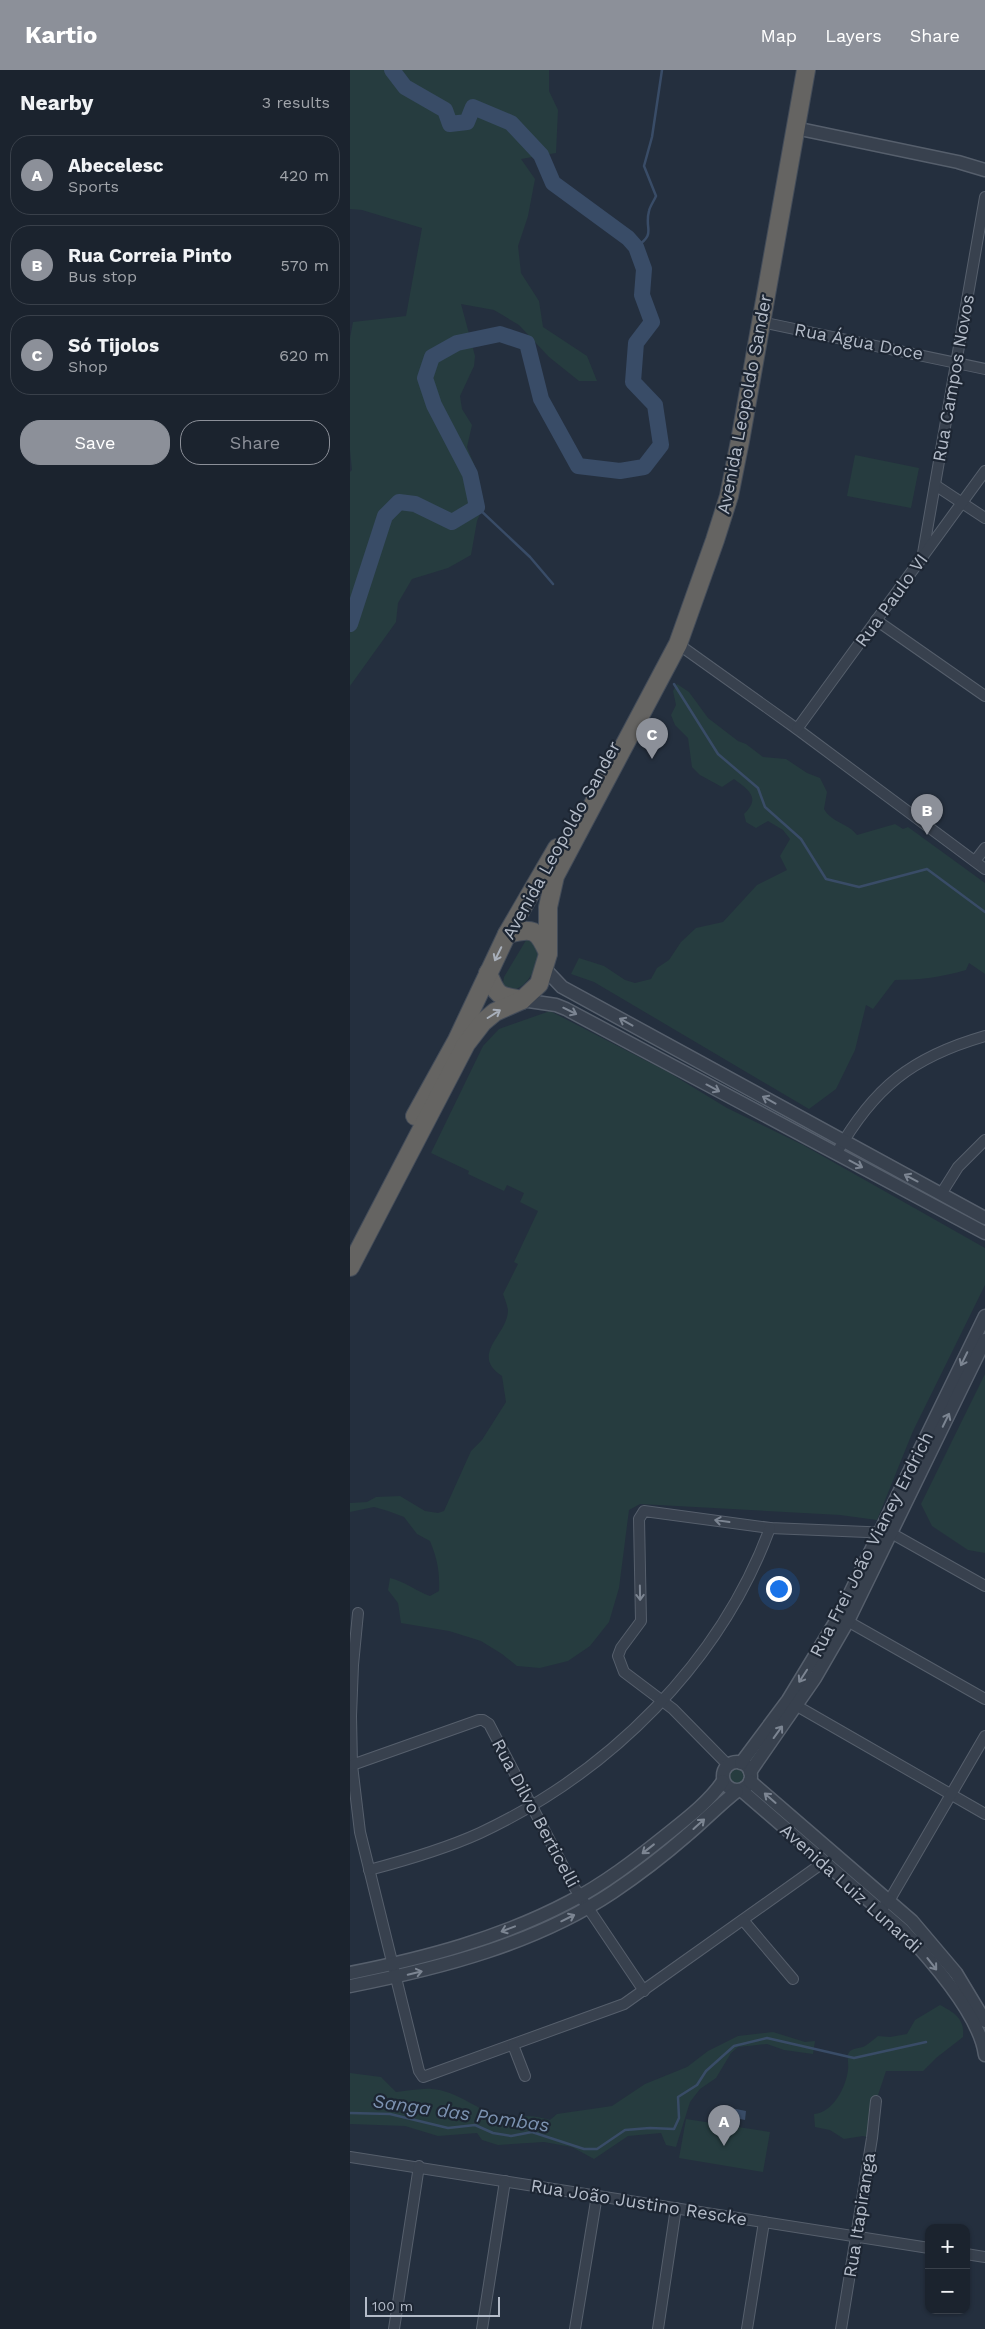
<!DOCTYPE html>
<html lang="en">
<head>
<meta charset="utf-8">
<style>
  :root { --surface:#1b232e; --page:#282f3a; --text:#f1f3f6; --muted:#a0a4aa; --line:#39404a; --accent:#8c9099 }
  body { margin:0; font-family:"Work Sans",sans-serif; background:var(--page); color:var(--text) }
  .controls { position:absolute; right:15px; bottom:15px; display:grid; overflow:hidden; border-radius:10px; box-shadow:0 1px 4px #0004 }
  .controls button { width:45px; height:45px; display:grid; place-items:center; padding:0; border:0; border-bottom:1px solid var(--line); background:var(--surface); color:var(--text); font:25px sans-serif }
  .scale { position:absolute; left:15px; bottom:12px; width:135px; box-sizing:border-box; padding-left:5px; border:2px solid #b4bcc9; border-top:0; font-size:14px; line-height:18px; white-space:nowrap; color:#b4bcc9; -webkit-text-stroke:4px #1d2633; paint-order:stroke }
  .you { position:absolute; left:428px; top:1518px; width:18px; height:18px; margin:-12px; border:4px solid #fff; border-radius:50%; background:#1a73e8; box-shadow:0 0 0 8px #1a73e833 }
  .badge { display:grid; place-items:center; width:32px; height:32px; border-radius:50%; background:var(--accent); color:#fff; font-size:16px; font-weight:700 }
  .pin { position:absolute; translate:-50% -41px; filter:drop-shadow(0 1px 2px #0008) }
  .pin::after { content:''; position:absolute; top:26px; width:18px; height:15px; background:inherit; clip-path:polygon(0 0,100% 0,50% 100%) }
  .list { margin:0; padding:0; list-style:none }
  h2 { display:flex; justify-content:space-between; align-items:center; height:65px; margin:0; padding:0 20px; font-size:21px }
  h2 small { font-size:16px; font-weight:400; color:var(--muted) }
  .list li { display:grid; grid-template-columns:32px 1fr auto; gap:15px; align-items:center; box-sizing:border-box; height:80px; margin:0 10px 10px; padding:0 10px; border:1px solid var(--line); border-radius:20px }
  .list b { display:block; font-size:19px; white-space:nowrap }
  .list p { margin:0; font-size:16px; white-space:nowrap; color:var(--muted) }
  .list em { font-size:16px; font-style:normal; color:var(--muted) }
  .actions { display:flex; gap:10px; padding:15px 20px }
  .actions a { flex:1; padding:11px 0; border:1px solid var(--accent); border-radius:20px; text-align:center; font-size:18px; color:var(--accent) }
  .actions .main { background:var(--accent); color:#fff }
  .map { position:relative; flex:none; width:635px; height:2259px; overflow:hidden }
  header { display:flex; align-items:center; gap:30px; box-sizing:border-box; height:70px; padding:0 25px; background:var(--accent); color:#fff }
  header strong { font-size:24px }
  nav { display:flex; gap:28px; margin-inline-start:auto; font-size:18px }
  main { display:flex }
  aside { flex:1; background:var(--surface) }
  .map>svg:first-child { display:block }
  .green { fill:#263c3f }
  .water { fill:#394c67 }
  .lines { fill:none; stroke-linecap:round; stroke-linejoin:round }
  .stream { stroke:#394c67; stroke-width:2.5 }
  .river { stroke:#394c67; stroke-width:16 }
  .minor-casing { stroke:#565f6c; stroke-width:12 }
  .tertiary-casing { stroke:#565f6c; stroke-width:15 }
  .trunk-casing { stroke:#434c59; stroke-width:20 }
  .minor { stroke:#38414e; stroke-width:10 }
  .tertiary { stroke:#38414e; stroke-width:12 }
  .trunk { stroke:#656462; stroke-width:18 }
  .oneway { stroke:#a8afba }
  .oneway2 { stroke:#7c8592 }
  .labels { text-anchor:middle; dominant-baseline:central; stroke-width:4.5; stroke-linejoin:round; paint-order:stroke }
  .street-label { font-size:18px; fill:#b4bcc9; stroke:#1d2633 }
  .water-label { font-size:19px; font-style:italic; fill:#7c92b1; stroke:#1d2633 }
</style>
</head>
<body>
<header>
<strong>Kartio</strong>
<nav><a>Map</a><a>Layers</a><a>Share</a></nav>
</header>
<main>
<aside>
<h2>Nearby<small>3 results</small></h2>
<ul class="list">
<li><span class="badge">A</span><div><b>Abecelesc</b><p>Sports</p></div><em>420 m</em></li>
<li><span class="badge">B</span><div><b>Rua Correia Pinto</b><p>Bus stop</p></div><em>570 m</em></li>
<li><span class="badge">C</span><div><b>Só Tijolos</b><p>Shop</p></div><em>620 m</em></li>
</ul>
<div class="actions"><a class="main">Save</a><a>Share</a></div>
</aside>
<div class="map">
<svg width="635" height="2259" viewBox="0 0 635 2259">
  <rect width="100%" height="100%" fill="#242f3e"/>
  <g class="green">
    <path d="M0 0H199V21L208 40 206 83 171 89 185 109 178 146 168 176 171 203 189 231 193 257 237 286 247 311H229L199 287 169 255 144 240 111 234 125 286 124 296 110 326 112 339 122 355 117 377 128 404 134 434 127 451 121 485 98 498 62 509 48 533 46 552 0 616V402L2 400 0 380V268L3 252 56 246 72 158 12 140 0 139Z"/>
    <path d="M505 385 569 398 561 438 497 426Z"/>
    <path d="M327 614 339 622 358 648 388 671 396 674 413 687 436 689 457 703 470 708 477 722 474 739C482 753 498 753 507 765L545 754 553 759 558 757 635 813V904L619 893 616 900C592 907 570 910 545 910L523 939 516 935 505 980 486 1019 459 1039 244 912 221 904 229 888 254 896 275 910 285 913 301 909 307 898 319 890 331 872 346 858 373 852 407 815 437 800 430 786 440 769 433 760 418 751 406 758 396 752 394 744C411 728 399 720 384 709L372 717 350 705 342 697 338 668 325 655 321 645 326 635 323 621Z"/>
    <path d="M178 867 181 868 190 885C186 899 174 924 157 919L153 913 154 907Z"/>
    <path d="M200 941 318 1002 377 1038 453 1075 635 1178V1215L563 1361 527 1450 490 1445 290 1434 279 1440 269 1518 259 1552 240 1576 218 1591 190 1598 167 1596 152 1584 131 1571 99 1561 51 1553 48 1533 38 1520 40 1508C54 1511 66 1521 80 1526L89 1521C90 1502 87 1488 80 1471L67 1464 54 1447 38 1441 24 1437 0 1442V1433L17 1432 26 1427 50 1426 75 1441 88 1443 94 1441 121 1381 132 1370 156 1332 152 1306C119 1284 158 1265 158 1240 157 1235 155 1229 153 1224L168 1194 164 1192 188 1141 170 1132 174 1123 157 1115 154 1121 118 1104 119 1101 81 1083 133 976 149 959Z"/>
    <path d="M635 1304V1483L618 1480 582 1456 571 1434Z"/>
    <circle cx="386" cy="1706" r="8"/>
    <path d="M590 1935C605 1943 615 1949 613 1967L586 1988 573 2001H536L526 2031 522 2068 513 2066 494 2069 480 2060 465 2057 464 2044C483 2043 496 2017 498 2000 499 1995 497 1989 498 1984 501 1977 510 1979 515 1976 520 1973 524 1969 528 1966L540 1967 557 1964 565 1950Z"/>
    <path d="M423 1962 455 1972 465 1971 463 1984 434 1980 417 1974 388 1977 381 1983 366 2008 350 2019 340 2032 326 2077 316 2075 311 2063 278 2066 244 2089 222 2077 194 2072 148 2075 132 2070 127 2063 88 2066 55 2056 0 2054V2003L31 2007 46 2022C58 2021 71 2018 82 2019 105 2020 135 2043 157 2053 173 2044 182 2045 200 2050L207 2044 262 2036 295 2014 337 1997 358 1981 388 1966Z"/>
    <path d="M336 2049 420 2062 413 2102 329 2088Z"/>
  </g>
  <path class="water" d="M376 2037 396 2041 395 2050 375 2046Z"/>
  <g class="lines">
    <g class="stream">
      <path d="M286 177C307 163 294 160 299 141 300 136 304 131 306 126L294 96 302 67 312 0"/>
      <path d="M127 437 180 487 203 514"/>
      <path d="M324 614 368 684 408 718 415 737 451 769 476 809 509 817 577 799 635 842"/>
      <path d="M0 2043 40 2044 98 2058 125 2055 143 2063 161 2066 182 2062 234 2079H247L275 2060 300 2058 324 2059 329 2048 328 2027 347 2015 356 2001 384 1976 417 1968 504 1988 576 1972"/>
    </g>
    <path class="river" d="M0 554 35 446 49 432 65 434 102 452 127 437 120 404 84 335 75 308 82 287 107 273 150 264 177 273 191 329 228 396 270 401 294 397 311 375 305 335 283 312 286 273 302 252 292 225 294 199 286 177 278 168 203 113 191 85 161 53 123 37 117 52 100 54 95 40 55 17 42 0"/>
    <g class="minor-casing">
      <g id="minor">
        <path d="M411 252 635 299"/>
        <path d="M585 415 635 448"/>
        <path d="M572 489 635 127"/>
        <path d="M526 550 635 626"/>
        <path d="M328 574 447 659 635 799"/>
        <path d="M447 659 635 401"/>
        <path d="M625 791 635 778"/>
        <path d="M486 1084C524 1017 562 987 635 966"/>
        <path d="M591 1124 608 1097 635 1070"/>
        <path d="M8 1543 3 1595 1 1646 2 1695 10 1762 69 2001 73 2007 274 1934 474 1792"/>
        <path d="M492 1548 635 1629"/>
        <path d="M447 1636 635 1744"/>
        <path d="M2 1695 129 1650H133L139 1654 224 1817 294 1921"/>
        <path d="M378 1695 323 1639 274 1602 268 1586 271 1578 291 1551 289 1449 294 1441 420 1458 541 1463 635 1516"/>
        <path d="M19 1800C57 1790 95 1779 130 1763 260 1702 370 1593 420 1458"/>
        <path d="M534 1836 539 1831 635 1666"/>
        <path d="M393 1850 443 1909"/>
        <path d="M163 1975 175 2006"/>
        <path d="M0 2087 579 2178"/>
        <path d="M616 2184 635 2187"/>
        <path d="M44 2259 69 2096"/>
        <path d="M132 2259 155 2111"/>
        <path d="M225 2259 247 2125"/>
        <path d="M308 2259 326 2138"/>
        <path d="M397 2259 414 2152"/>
        <path d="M491 2259 522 2068 526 2031"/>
      </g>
    </g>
    <g class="tertiary-casing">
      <g id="tertiary">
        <path d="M445 58 608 92 635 100"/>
        <path d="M194 898 212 917 635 1148"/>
        <path d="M172 930 206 935 216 939 635 1163"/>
        <circle cx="387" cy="1706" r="14"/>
        <path d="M391 1693 438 1630 489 1546 635 1246"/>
        <path d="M400 1702 465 1608 498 1551 635 1270"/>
        <path d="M400 1711 562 1851 606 1903 635 1951"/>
        <path d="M391 1720 553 1860C580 1889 630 1946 635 1985"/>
        <path d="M0 1903C75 1888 151 1868 219 1832 254 1814 285 1790 315 1766 335 1750 359 1732 373 1711"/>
        <path d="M0 1916C91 1898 185 1874 263 1822 288 1805 313 1786 336 1766 353 1752 369 1735 387 1721"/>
      </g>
    </g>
    <g class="trunk-casing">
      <g id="trunk">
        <path d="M157 864C183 858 187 858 198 883"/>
        <path d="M138 903C147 926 148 926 172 930"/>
        <path d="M65 1046 107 970 157 864 207 778"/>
        <path d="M0 1197 116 974 133 952 145 942 172 930 189 914 198 884V837L205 806 328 574 365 470 379 426 390 371 456 0"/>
      </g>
    </g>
    <use href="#minor" class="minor"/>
    <use href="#tertiary" class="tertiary"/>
    <use href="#trunk" class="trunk"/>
  </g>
  <defs><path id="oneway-shaft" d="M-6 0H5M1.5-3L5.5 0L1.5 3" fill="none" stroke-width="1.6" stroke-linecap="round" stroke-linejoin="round" transform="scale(1.25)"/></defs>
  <g class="oneway">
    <use href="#oneway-shaft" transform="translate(148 884) rotate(116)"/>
    <use href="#oneway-shaft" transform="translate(144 944) rotate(-32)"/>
  </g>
  <g class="oneway2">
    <use href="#oneway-shaft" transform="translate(220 941) rotate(26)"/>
    <use href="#oneway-shaft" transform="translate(276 952) rotate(-151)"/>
    <use href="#oneway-shaft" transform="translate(363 1018) rotate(28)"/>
    <use href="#oneway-shaft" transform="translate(419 1030) rotate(-151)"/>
    <use href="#oneway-shaft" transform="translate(506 1094) rotate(28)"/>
    <use href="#oneway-shaft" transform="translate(561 1108) rotate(-152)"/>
    <use href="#oneway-shaft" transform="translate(614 1289) rotate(116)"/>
    <use href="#oneway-shaft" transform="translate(596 1350) rotate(-64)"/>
    <use href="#oneway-shaft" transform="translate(372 1451) rotate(-172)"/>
    <use href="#oneway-shaft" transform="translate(290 1523) rotate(89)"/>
    <use href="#oneway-shaft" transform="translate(453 1606) rotate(123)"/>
    <use href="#oneway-shaft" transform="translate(428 1662) rotate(-54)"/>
    <use href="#oneway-shaft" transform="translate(420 1728) rotate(-139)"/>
    <use href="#oneway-shaft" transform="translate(349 1754) rotate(-42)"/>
    <use href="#oneway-shaft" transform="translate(298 1779) rotate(142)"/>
    <use href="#oneway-shaft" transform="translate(218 1848) rotate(-26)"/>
    <use href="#oneway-shaft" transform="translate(158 1859) rotate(159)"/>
    <use href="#oneway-shaft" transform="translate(582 1894) rotate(52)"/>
    <use href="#oneway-shaft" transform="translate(65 1903) rotate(-14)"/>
  </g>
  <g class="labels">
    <g class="street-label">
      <text transform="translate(509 271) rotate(11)">Rua Água Doce</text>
      <text transform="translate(603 308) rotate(-80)">Rua Campos Novos</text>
      <text transform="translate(394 334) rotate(-79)">Avenida Leopoldo Sander</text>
      <text transform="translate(541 530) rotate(-54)">Rua Paulo VI</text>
      <text transform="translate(211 770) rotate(-61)">Avenida Leopoldo Sander</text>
      <text transform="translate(521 1474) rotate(-63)">Rua Frei João Vianey Erdrich</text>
      <text transform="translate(186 1743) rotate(62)">Rua Dilvo Berticelli</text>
      <text transform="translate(501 1818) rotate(42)">Avenida Luiz Lunardi</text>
      <text transform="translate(289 2132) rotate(9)">Rua João Justino Rescke</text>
      <text transform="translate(509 2145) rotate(-81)">Rua Itapiranga</text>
    </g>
    <g class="water-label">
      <text transform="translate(111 2043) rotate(8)">Sanga das Pombas</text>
    </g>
  </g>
</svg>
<div class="controls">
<button>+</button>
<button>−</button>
</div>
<div class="scale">100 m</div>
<div class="you"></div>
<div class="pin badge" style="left:374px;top:2076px">A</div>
<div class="pin badge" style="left:577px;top:765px">B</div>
<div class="pin badge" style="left:302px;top:689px">C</div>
</div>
</main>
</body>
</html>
